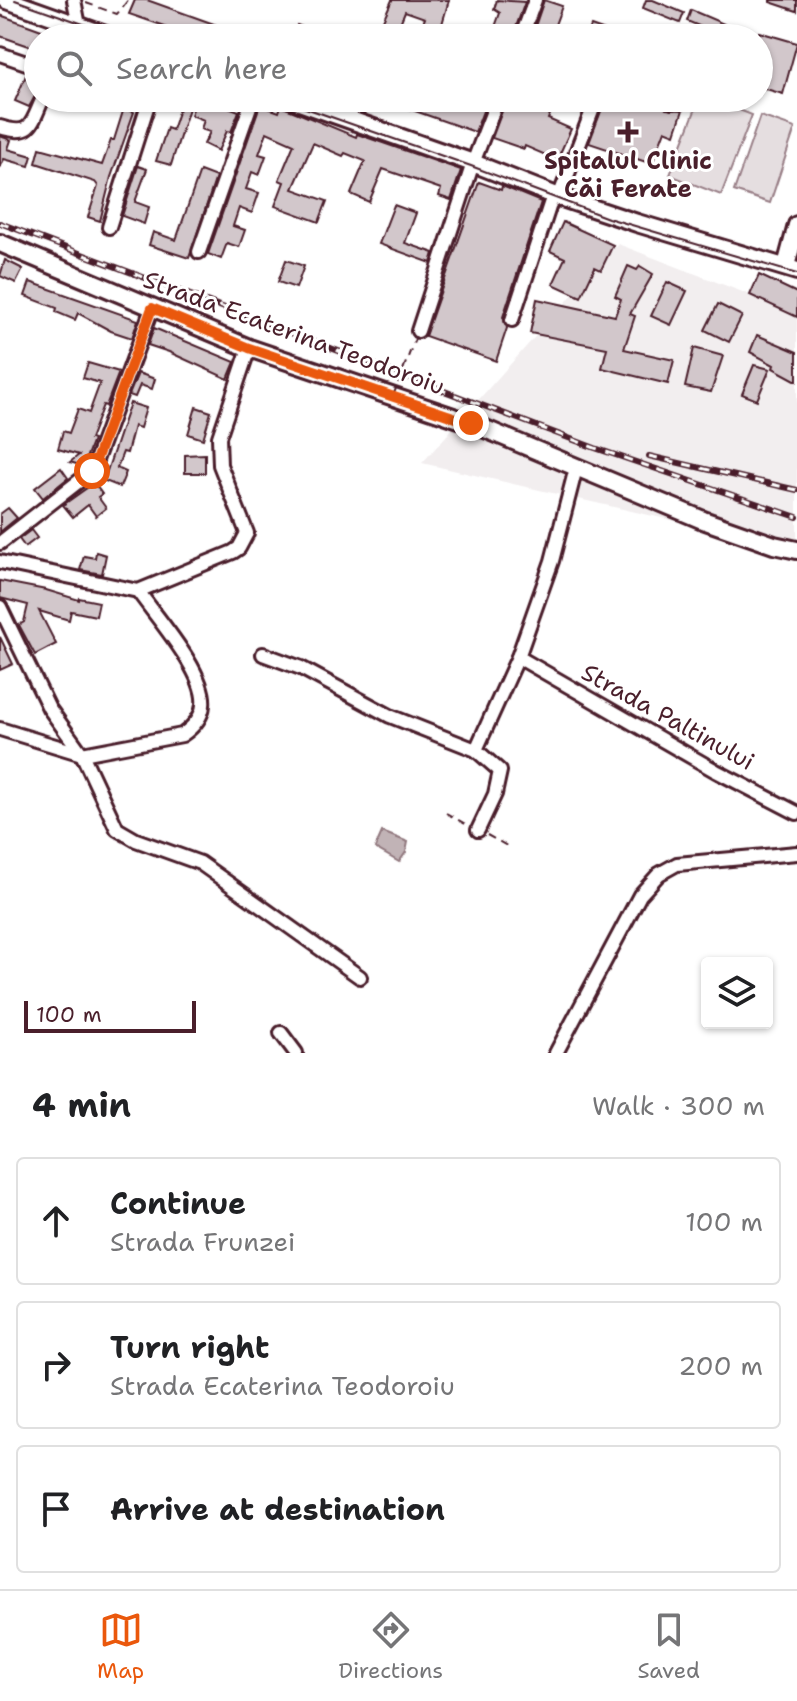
<!DOCTYPE html>
<html lang="en">
<head>
<meta charset="utf-8">
<style>
  :root { --surface:#fff; --page:#f2f2f2; --text:#202124; --muted:#757577; --line:#e0e0e0; --accent:#ea580c }
  body { margin:0; font-family:"Shantell Sans",sans-serif; background:var(--page); color:var(--text) }
  .controls { position:absolute; right:24px; bottom:24px; display:grid; overflow:hidden; border-radius:8px; box-shadow:0 2px 6px #0004 }
  .controls button { width:72px; height:72px; display:grid; place-items:center; padding:0; border:0; border-bottom:2px solid var(--line); background:var(--surface); color:var(--text); font:40px sans-serif }
  .scale { position:absolute; left:24px; bottom:20px; width:172px; box-sizing:border-box; padding-left:8px; border:4px solid #4a1f2b; border-top:0; font-size:22px; line-height:28px; white-space:nowrap; color:#4a1f2b; -webkit-text-stroke:6px #fff; paint-order:stroke }
  .stop { position:absolute; width:24px; height:24px; margin:-18px; border:6px solid #ea580c; border-radius:50%; background:#fff }
  .stop.end { background:#ea580c; border-color:#fff; box-shadow:0 2px 8px #0008 }
  .list { margin:0; padding:0; list-style:none }
  h2 { display:flex; justify-content:space-between; align-items:center; height:104px; margin:0; padding:0 32px; font-size:34px }
  h2 small { font-size:26px; font-weight:400; color:var(--muted) }
  .list li { display:grid; grid-template-columns:52px 1fr auto; gap:24px; align-items:center; box-sizing:border-box; height:128px; margin:0 16px 16px; padding:0 16px; border:2px solid var(--line); border-radius:8px }
  .list b { display:block; font-size:30px; white-space:nowrap }
  .list p { margin:0; font-size:26px; white-space:nowrap; color:var(--muted) }
  .list em { font-size:26px; font-style:normal; color:var(--muted) }
  .icon { flex:none; width:44px; height:44px; fill:none; stroke:currentColor; stroke-width:2; stroke-linecap:round; stroke-linejoin:round }
  .map { position:relative; flex:none; width:797px; height:1053px; overflow:hidden }
  .search { position:absolute; background:var(--surface); box-shadow:0 2px 6px #0004; left:24px; right:24px; top:24px; height:88px; display:flex; align-items:center; gap:20px; box-sizing:border-box; padding:0 28px; border-radius:44px; color:var(--muted); font-size:30px }
  .sheet { height:536px; background:var(--surface) }
  nav { display:flex; justify-content:space-around; align-items:center; box-sizing:border-box; height:112px; border-top:2px solid var(--line); background:var(--surface); font-size:22px; color:var(--muted) }
  nav a { display:grid; justify-items:center; gap:4px }
  nav .on { color:var(--accent) }
  .map>svg:first-child { display:block }
  .built { fill:#f2eeef }
  .green { fill:#e5dee0; stroke:#987e86; stroke-width:2 }
  .water { fill:#c1b3b6; stroke:#91787e; stroke-width:2 }
  .building { fill:#d2c7cb; stroke:#4a1f2b; stroke-width:2 }
  .lines { fill:none; stroke-linecap:round; stroke-linejoin:round }
  .minor-casing { stroke:#4a1f2b; stroke-width:18 }
  .major-casing { stroke:#4a1f2b; stroke-width:22 }
  .path { stroke:#4a1f2b; stroke-width:2; stroke-dasharray:8 6; stroke-linecap:butt }
  .minor { stroke:#fff; stroke-width:12 }
  .major { stroke:#fff; stroke-width:16 }
  .tram { stroke:#4a1f2b; stroke-width:2 }
  .rail-casing { stroke:#4a1f2b; stroke-width:6 }
  .rail { stroke:#fff; stroke-width:3; stroke-dasharray:9; stroke-linecap:butt }
  .path-bridge { stroke:#4a1f2b; stroke-width:2; stroke-dasharray:8 6; stroke-linecap:butt }
  .route { stroke:#ea580c; stroke-width:10 }
  .poi-dot { fill:#4a1f2b; stroke:#fff; stroke-width:3 }
  .labels { text-anchor:middle; dominant-baseline:central; stroke-width:6; stroke-linejoin:round; paint-order:stroke }
  .poi-label { font-size:24px; font-weight:bold; fill:#4a1f2b; stroke:#fff }
  .street-label { font-size:24px; fill:#4a1f2b; stroke:#fff }
</style>
</head>
<body>
<div class="map">
<svg width="797" height="1053" viewBox="0 0 797 1053">
  <rect width="100%" height="100%" fill="#fff"/>
  <filter id="ink" filterUnits="userSpaceOnUse"><feTurbulence type="fractalNoise" baseFrequency=".0125" numOctaves="2"/><feDisplacementMap in="SourceGraphic" scale="16" xChannelSelector="R" yChannelSelector="G"/><feConvolveMatrix kernelMatrix="1 2 1 2 8 2 1 2 1" color-interpolation-filters="sRGB"/></filter>
  <g filter="url(#ink)">
    <path class="built" d="M618 244 797 313V549L422 463Z"/>
    <g class="green">
      <path d="M700 98H709L752 115 721 195 670 175Z"/>
      <path d="M760 116 795 128 770 203 734 191Z"/>
    </g>
    <path class="water" d="M382 832 408 842 406 852 399 862 375 848Z"/>
    <g class="building">
      <path d="M135 0H147L253 38H199L129 14Z"/>
      <path d="M392 0H449L438 38H417L425 18 405 11 394 38H375Z"/>
      <path d="M497 0 525 2 512 38H491L500 13 494 9Z"/>
      <path d="M544 0 562 6 550 38H531Z"/>
      <path d="M646 0H653L684 13 680 23 643 8Z"/>
      <path d="M770 0H797V11L770 2Z"/>
      <path d="M691 10 724 24 720 35 687 21Z"/>
      <path d="M0 15 61 37V38H38V49L0 36Z"/>
      <path d="M297 25 329 37V38H292Z"/>
      <path d="M591 26 622 37V38H592L587 36Z"/>
      <path d="M759 32 797 43 783 94 759 87Z"/>
      <path d="M27 73 38 76V91L29 107 15 101Z"/>
      <path d="M212 98 225 100 223 105 239 111 231 132 227 131 218 151 204 144 210 132 201 129 204 120 191 115 196 100 210 105Z"/>
      <path d="M378 98H457L470 102 472 98H488L475 132Z"/>
      <path d="M507 98H538L535 105 551 112 548 119 571 129 557 160 525 146 524 149 492 138Z"/>
      <path d="M606 98H617L637 106 640 98H662L661 102 666 109 683 110 675 134 665 130 652 164 589 143Z"/>
      <path d="M260 105 279 112 281 106 356 137 357 134 461 170 451 200 439 196 441 189 383 169 369 202 351 194 365 161 345 153 343 156 313 143 293 189 327 201 319 222 275 206 284 182 279 180 294 144 267 132 259 154 266 156 259 175 252 172 246 189 259 193 252 213 239 208 233 226 245 230 239 247 227 243 221 259 208 254Z"/>
      <path d="M180 106 189 108 171 165 156 161 167 128 172 130Z"/>
      <path d="M124 108 134 112 111 177 100 221 88 217 98 186 95 182 36 163 40 148 102 165 111 140H114Z"/>
      <path d="M0 136 11 140 8 149 32 156 29 166 4 159 0 168Z"/>
      <path d="M138 166 147 169 135 202 149 207 144 224 122 216Z"/>
      <path d="M200 171 216 177 189 258 149 245 153 232 176 240Z"/>
      <path d="M479 182 501 190 502 186 541 202 503 317 507 328 496 361 425 336Z"/>
      <path d="M394 205 416 213 405 243 434 253 431 263 379 244Z"/>
      <path d="M563 222 613 245 601 270 595 267 581 297 553 284 565 258 550 251Z"/>
      <path d="M5 260 23 269 16 283 0 276Z"/>
      <path d="M286 260 304 266 296 288 278 282Z"/>
      <path d="M628 266 637 270 640 266 653 274 630 314 635 316 624 349 674 360 668 384 602 368 607 348 530 333 537 299 615 316 621 299 615 296Z"/>
      <path d="M759 275 797 293V317L750 295Z"/>
      <path d="M30 282 138 320 132 338 111 331 78 313 75 320 56 312 57 308 25 296Z"/>
      <path d="M667 282 687 291 671 325 651 316Z"/>
      <path d="M718 304 742 316 729 342 705 330Z"/>
      <path d="M154 328 235 362 228 379 169 352 148 345Z"/>
      <path d="M757 335 797 352V381L773 368 774 365 750 352Z"/>
      <path d="M694 348 723 356 711 392 685 387Z"/>
      <path d="M88 363 119 372 106 406 103 405 90 439 93 440 83 466 70 462 79 455 58 449 63 431 69 433 78 409 89 413 100 383 83 378Z"/>
      <path d="M754 365 770 369 757 400 742 394Z"/>
      <path d="M138 373 155 379 152 389 140 385 135 397 129 395Z"/>
      <path d="M130 403 146 408 140 428 134 426 127 453 123 452 117 468 126 472 120 487 100 479 106 474Z"/>
      <path d="M196 407 211 412 203 439 188 434Z"/>
      <path d="M205 454V473H185V455Z"/>
      <path d="M61 468 68 478 43 498 35 488Z"/>
      <path d="M94 483 102 494 98 497 106 508 96 516 88 505 73 517 63 505Z"/>
      <path d="M8 508 17 518 0 532V514Z"/>
      <path d="M31 530 37 538 25 547 19 539Z"/>
      <path d="M96 552 106 555 102 574 80 570 84 556 95 558Z"/>
      <path d="M0 581 46 590 79 600V598L99 602 96 616 71 611 69 620 39 611 56 644 35 655 19 625 24 622 28 605 0 598Z"/>
      <path d="M0 637 13 664 0 670Z"/>
    </g>
    <g class="lines">
      <g class="minor-casing">
        <g id="minor">
          <path d="M73 38 79 26 74 0"/>
          <path d="M521 38 535 0"/>
          <path d="M0 54 38 67"/>
          <path d="M672 102 673 98"/>
          <path d="M0 127C32 137 31 124 43 98"/>
          <path d="M559 197 597 98"/>
          <path d="M109 227 150 98"/>
          <path d="M199 252 253 98"/>
          <path d="M512 320 553 195"/>
          <path d="M418 331 473 163 498 98"/>
          <path d="M0 543 92 471 152 308"/>
          <path d="M0 562 138 591"/>
          <path d="M0 607 49 708 82 754 117 829 136 840 200 863 360 977"/>
          <path d="M263 654 301 668 390 716 476 750"/>
          <path d="M518 657 716 771 797 813"/>
          <path d="M0 729 82 754 182 735C192 728 202 718 203 705 207 674 156 617 138 591L233 552 239 548 247 533 220 465 219 437 249 348"/>
          <path d="M478 830 495 794 500 771 476 750 518 657 552 561 576 468"/>
          <path d="M281 1033 296 1053"/>
          <path d="M556 1053 640 895 659 874 677 864 797 853"/>
        </g>
      </g>
      <g class="major-casing">
        <g id="major">
          <path d="M7 0 114 38"/>
          <path d="M288 98 473 163 559 197 637 223 797 271"/>
          <path d="M0 243 249 348 471 423 703 520 774 545 797 550"/>
          <path d="M786 266 797 225"/>
        </g>
      </g>
      <g class="path">
        <path d="M86 3 117 14 128 0"/>
        <path d="M446 813 467 825"/>
        <path d="M487 835 507 846"/>
      </g>
      <use href="#minor" class="minor"/>
      <use href="#major" class="major"/>
      <g class="tram">
        <path d="M15 0 123 38"/>
        <path d="M277 98 471 166 608 218 797 274"/>
      </g>
      <g class="rail-casing">
        <g id="rail">
          <path d="M0 223 595 448 797 517"/>
          <path d="M649 456 797 490"/>
        </g>
      </g>
      <use href="#rail" class="rail"/>
      <path class="path-bridge" d="M393 396 418 331"/>
    </g>
  </g>
  <g class="lines" filter="url(#ink)">
    <path class="route" d="M92 471 152 308 249 348 471 423"/>
  </g>
  <path class="poi-dot" d="M624 120h8v8h8v8h-8v8h-8v-8h-8v-8h8z"/>
  <g class="labels">
    <g class="poi-label">
      <text x="628" y="161">Spitalul Clinic<tspan x="628" dy="28">Căi Ferate</tspan></text>
    </g>
    <g class="street-label">
      <text transform="translate(294 333) rotate(20)">Strada Ecaterina Teodoroiu</text>
      <text transform="translate(668 717) rotate(29)">Strada Paltinului</text>
    </g>
  </g>
</svg>
<div class="controls">
<button><svg class="icon" aria-label="layers" viewBox="0 0 24 24"><path d="M12 4l9 5-9 5-9-5zM3 14l9 5 9-5"/></svg></button>
</div>
<div class="scale">100 m</div>
<div class="stop" style="left:92px;top:471px"></div>
<div class="stop end" style="left:471px;top:423px"></div>
<div class="search"><svg class="icon" aria-label="search" viewBox="0 0 24 24"><circle cx="10" cy="10" r="6"/><path d="M15 15l6 6"/></svg>Search here</div>
</div>
<section class="sheet">
<h2>4 min<small>Walk · 300 m</small></h2>
<ul class="list">
<li><svg class="icon" aria-label="ahead" viewBox="0 0 24 24"><path d="M12 20V5M6 11l6-6 6 6"/></svg><div><b>Continue</b><p>Strada Frunzei</p></div><em>100 m</em></li>
<li><svg class="icon" aria-label="right" viewBox="0 0 24 24"><path d="M7 20v-9h11M14 6l5 5-5 5"/></svg><div><b>Turn right</b><p>Strada Ecaterina Teodoroiu</p></div><em>200 m</em></li>
<li><svg class="icon" aria-label="arrive" viewBox="0 0 24 24"><path d="M6 21V4h12l-3 4 3 4H6"/></svg><div><b>Arrive at destination</b></div></li>
</ul>
</section>
<nav>
<a class="on"><svg class="icon" aria-label="map" viewBox="0 0 24 24"><path d="M3 6l6-2 6 2 6-2v14l-6 2-6-2-6 2zM9 4v14M15 6v14"/></svg>Map</a>
<a><svg class="icon" aria-label="directions" viewBox="0 0 24 24"><path d="M12 3l9 9-9 9-9-9zM9 14v-3h6M13 9l2 2-2 2"/></svg>Directions</a>
<a><svg class="icon" aria-label="saved" viewBox="0 0 24 24"><path d="M7 4h10v16l-5-4-5 4z"/></svg>Saved</a>
</nav>
</body>
</html>
